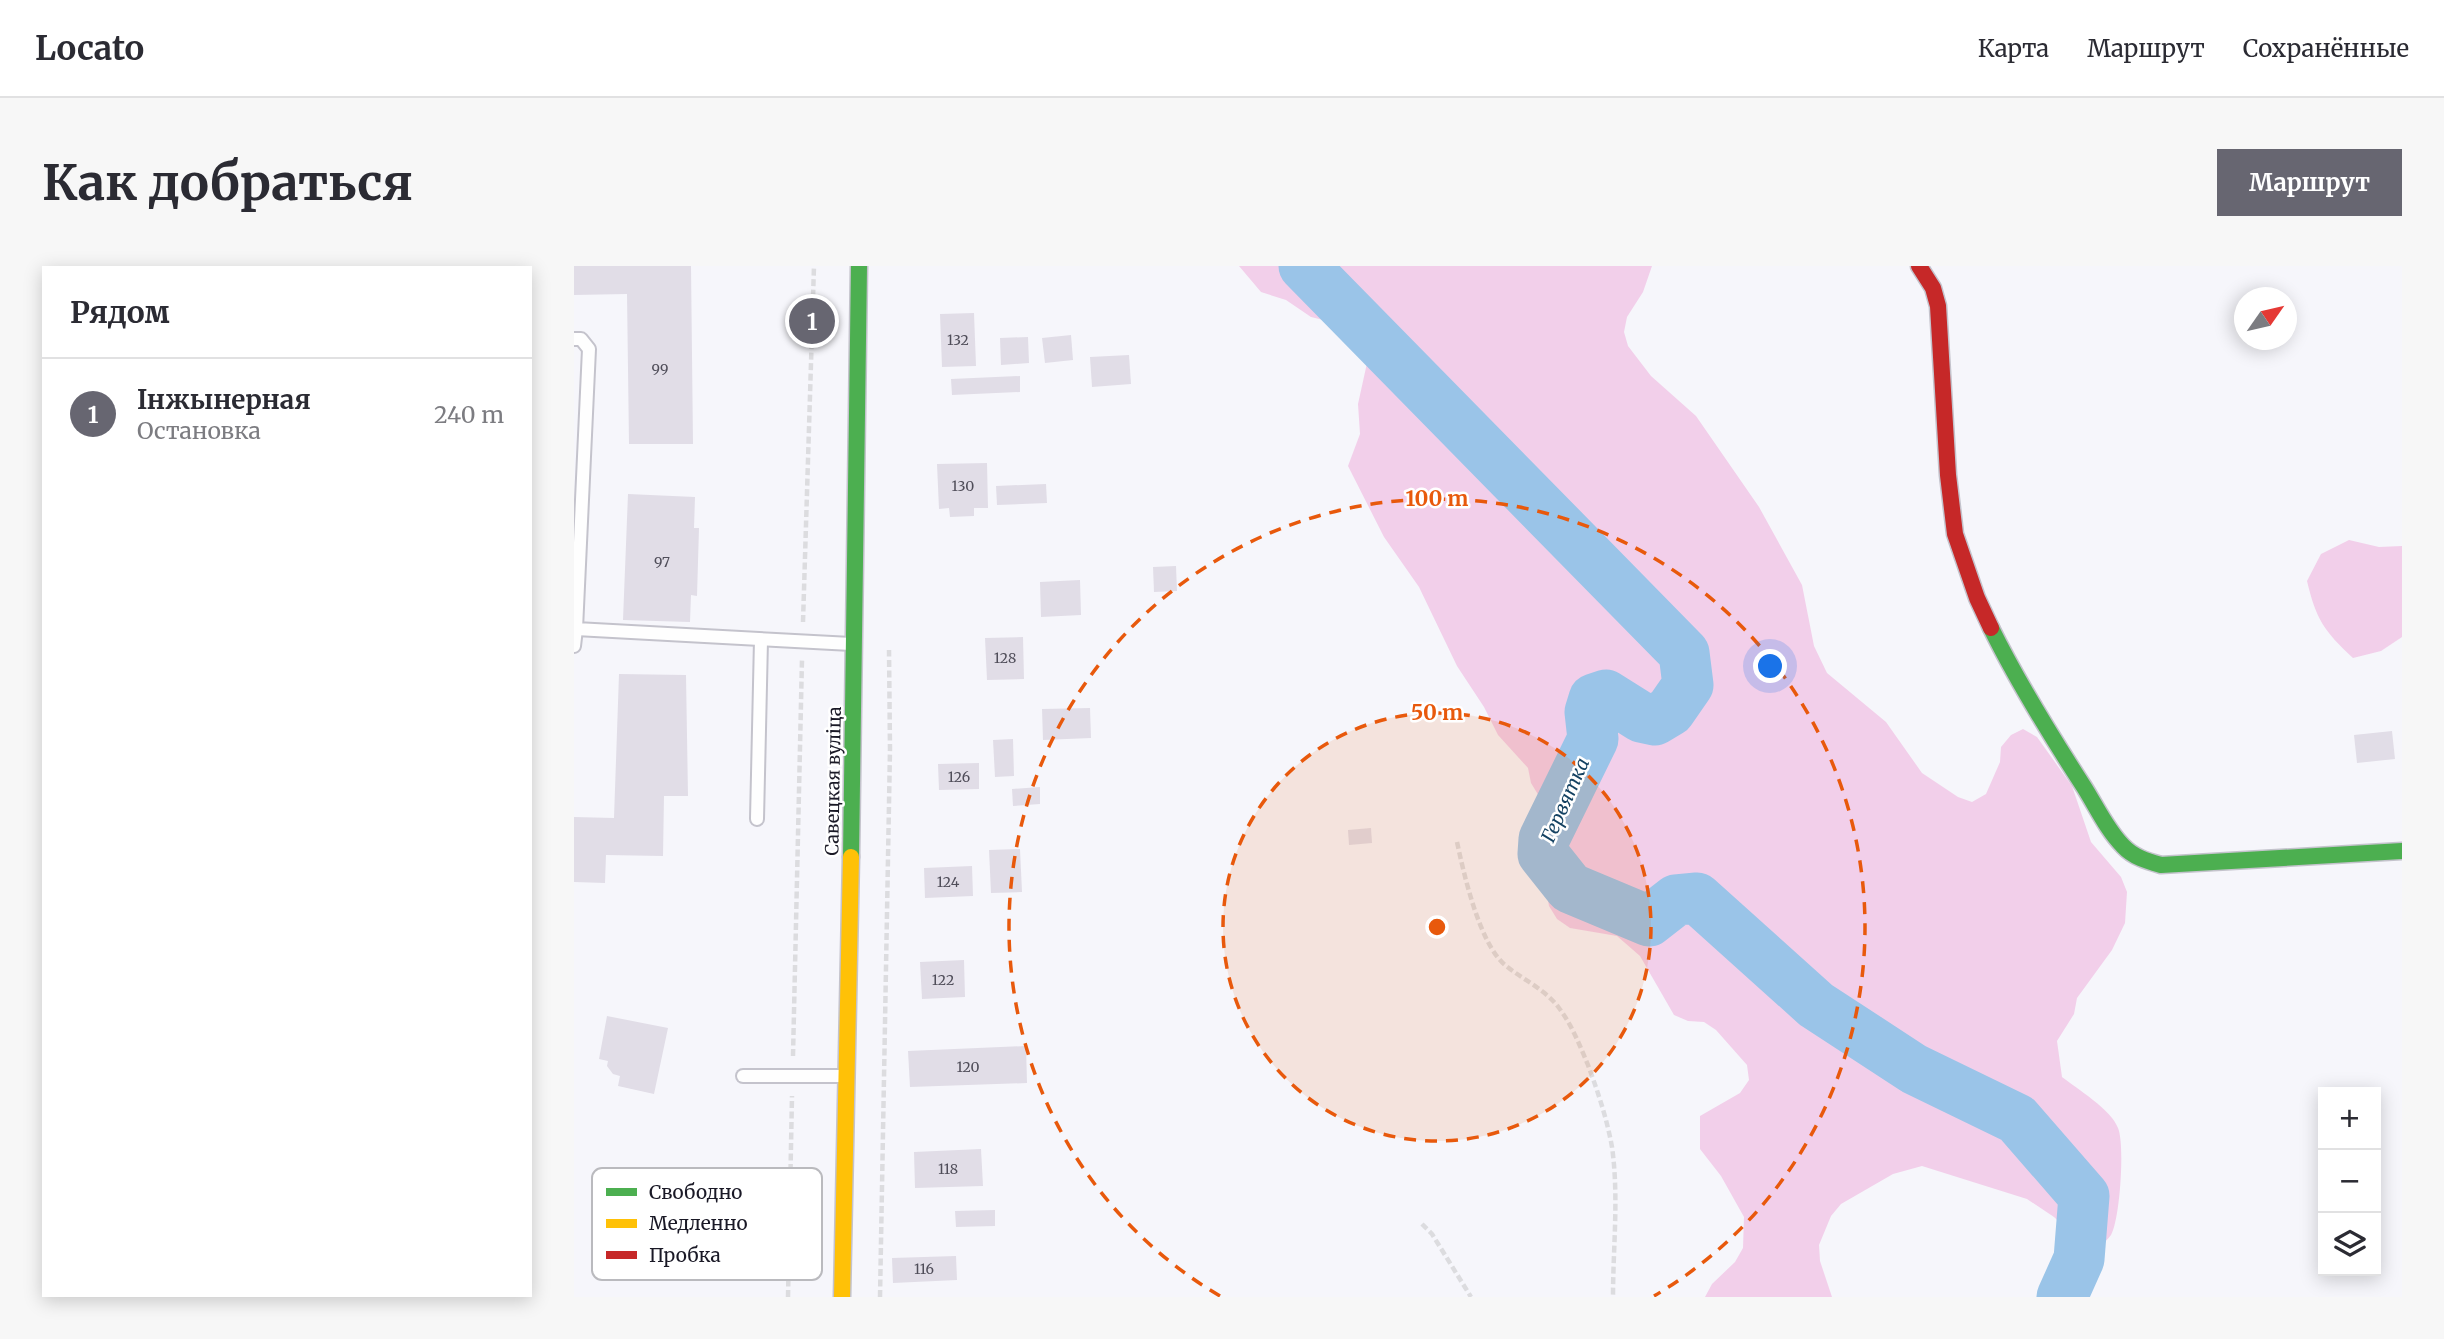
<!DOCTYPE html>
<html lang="ru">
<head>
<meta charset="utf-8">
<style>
  :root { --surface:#fff; --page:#f7f7f7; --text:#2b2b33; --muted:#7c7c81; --line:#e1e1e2; --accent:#676671 }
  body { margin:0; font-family:Merriweather,serif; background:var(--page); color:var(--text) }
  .controls { position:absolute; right:21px; bottom:21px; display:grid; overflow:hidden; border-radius:0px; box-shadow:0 4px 18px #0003 }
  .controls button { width:63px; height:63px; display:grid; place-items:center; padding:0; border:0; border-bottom:2px solid var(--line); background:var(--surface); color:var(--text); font:35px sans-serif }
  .compass { position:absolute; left:1660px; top:21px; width:63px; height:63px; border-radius:50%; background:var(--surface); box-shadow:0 4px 18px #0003; rotate:56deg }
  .you { position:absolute; left:1197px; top:401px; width:24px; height:24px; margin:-18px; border:5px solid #fff; border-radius:50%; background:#1a73e8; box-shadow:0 0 0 10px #1a73e833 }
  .badge { display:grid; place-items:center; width:46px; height:46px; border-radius:50%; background:var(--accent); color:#fff; font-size:23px; font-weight:700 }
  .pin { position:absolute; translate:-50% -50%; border:4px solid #fff; box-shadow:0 2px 7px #0006 }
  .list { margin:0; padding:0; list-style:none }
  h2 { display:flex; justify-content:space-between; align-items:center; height:91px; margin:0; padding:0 28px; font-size:30px }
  h2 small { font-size:23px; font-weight:400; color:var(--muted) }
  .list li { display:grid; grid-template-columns:46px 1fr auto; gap:21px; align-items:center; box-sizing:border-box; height:112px; padding:0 28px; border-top:2px solid var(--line) }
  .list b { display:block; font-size:26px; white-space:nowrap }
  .list p { margin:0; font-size:23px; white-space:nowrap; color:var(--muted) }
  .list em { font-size:23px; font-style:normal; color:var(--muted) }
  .icon { flex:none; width:38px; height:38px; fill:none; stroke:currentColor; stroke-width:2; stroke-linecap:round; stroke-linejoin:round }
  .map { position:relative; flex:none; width:1828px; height:1031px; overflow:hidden; border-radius:0px }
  header { display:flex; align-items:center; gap:42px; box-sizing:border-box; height:98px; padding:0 35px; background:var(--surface); border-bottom:2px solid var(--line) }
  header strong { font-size:33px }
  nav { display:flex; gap:38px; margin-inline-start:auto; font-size:24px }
  .intro { display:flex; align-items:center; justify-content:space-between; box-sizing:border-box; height:168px; padding:0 42px }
  h1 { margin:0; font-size:49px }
  .button { padding:18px 32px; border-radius:0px; background:var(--accent); color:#fff; font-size:24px; font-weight:700 }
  main { display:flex; gap:42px; padding:0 42px }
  aside { flex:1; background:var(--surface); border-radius:0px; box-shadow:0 4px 18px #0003 }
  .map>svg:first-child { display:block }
  .forest { fill:#f2cfea }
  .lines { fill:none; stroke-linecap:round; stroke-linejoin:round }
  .river { stroke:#9ac4e8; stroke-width:51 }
  .building { fill:#e1dde7 }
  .lane-casing { stroke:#c4c3cc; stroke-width:16 }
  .fast-casing { stroke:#c4c3cc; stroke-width:19 }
  .slow-casing { stroke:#c4c3cc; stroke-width:19 }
  .jam-casing { stroke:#c4c3cc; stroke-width:19 }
  .path { stroke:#dcdcdf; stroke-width:4.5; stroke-dasharray:7 3.5; stroke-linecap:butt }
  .lane { stroke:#fefefe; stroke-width:12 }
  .fast { stroke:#4caf50; stroke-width:16 }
  .slow { stroke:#ffc107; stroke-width:16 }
  .jam { stroke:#c62828; stroke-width:16 }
  .ring { fill:none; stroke:#e8590c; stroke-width:3.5; stroke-dasharray:12 9 }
  .labels { text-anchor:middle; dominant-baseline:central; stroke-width:5; stroke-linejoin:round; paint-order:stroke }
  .number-label { font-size:14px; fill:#4f4d59 }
  .street-label { font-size:18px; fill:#1a1926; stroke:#fff }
  .water-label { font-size:19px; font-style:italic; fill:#144262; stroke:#fff }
  .key { fill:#fff; stroke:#bababe; stroke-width:2 }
  .key-label { font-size:19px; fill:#1a1926 }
  .centre { fill:#e8590c; stroke:#fff; stroke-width:3.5 }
  .ring-label { font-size:21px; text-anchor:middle; font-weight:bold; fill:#e8590c; stroke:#fff; stroke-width:5; stroke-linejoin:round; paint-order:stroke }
</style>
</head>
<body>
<header>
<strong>Locato</strong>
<nav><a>Карта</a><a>Маршрут</a><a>Сохранённые</a></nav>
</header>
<div class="intro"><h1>Как добраться</h1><a class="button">Маршрут</a></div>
<main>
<aside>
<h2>Рядом<small></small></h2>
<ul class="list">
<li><span class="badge">1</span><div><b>Інжынерная</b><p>Остановка</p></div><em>240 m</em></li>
</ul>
</aside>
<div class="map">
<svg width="1828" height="1031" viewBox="0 0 1828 1031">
  <rect width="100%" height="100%" fill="#f6f6fb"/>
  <g class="forest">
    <path d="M665 0H1078L1069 26 1053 51 1050 66 1054 80 1077 110 1122 150 1185 241 1228 319 1240 380 1253 407 1312 456 1348 507 1384 531 1398 536 1412 528 1426 496 1427 481 1437 469 1449 463 1463 471 1498 520 1517 576 1547 611 1553 626 1551 657 1538 684 1503 732 1500 748 1483 775 1488 811C1503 823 1537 843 1544 862 1551 878 1546 954 1537 969 1531 978 1523 980 1514 983L1480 951 1453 933 1348 900 1319 908 1267 938 1257 950 1245 979 1246 995 1258 1031H1131L1138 1018 1161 996 1169 982 1170 951 1147 910 1126 883V850L1166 827 1175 814 1173 799 1142 764 1130 756 1114 755 1100 749 1066 690 1043 670 996 662 983 653 975 640 972 623 973 591 981 560 974 545 957 517 954 502 924 469 910 441 883 400 845 321 810 271 774 200 786 168 784 138 795 88 791 74 782 62 737 51 712 34 687 26Z"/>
    <path d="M1775 274 1805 281 1828 280V371L1807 385 1779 392C1750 365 1742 353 1733 315L1747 288Z"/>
  </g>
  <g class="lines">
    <path class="river" d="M730 0 1110 387 1114 419 1096 445 1081 454 1067 451 1032 429 1020 433 1016 446 1019 473 970 573 969 588 996 622 1075 655 1102 634 1123 632 1242 739 1340 803 1443 853 1510 930 1505 993 1488 1031"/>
  </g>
  <g class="building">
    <path d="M0 0H117L119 178H55L53 28 0 29Z"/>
    <path d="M400 47 402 100 368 101 366 48Z"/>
    <path d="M497 69 499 94 471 97 468 72Z"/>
    <path d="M454 71 455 97 427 99 426 72Z"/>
    <path d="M555 89 557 118 518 121 516 91Z"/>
    <path d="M446 110V126L378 129 377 113Z"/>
    <path d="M413 197 414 242H400V250L376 251 375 242 365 243 363 198Z"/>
    <path d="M472 218 473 237 423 239 422 220Z"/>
    <path d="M54 228 121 231 120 262H125L123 330 117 329 116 356 49 354Z"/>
    <path d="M602 300 603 325 580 326 579 301Z"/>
    <path d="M506 314 507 349 467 351 466 316Z"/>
    <path d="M449 371 450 413 413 414 411 372Z"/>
    <path d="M45 408 112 409 114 530H90L89 590 32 589 31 617 0 616V551L40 552Z"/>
    <path d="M516 442 517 472 469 474 468 443Z"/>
    <path d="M1818 465 1821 493 1783 497 1780 469Z"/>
    <path d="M439 473 440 510 421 511 419 474Z"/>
    <path d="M405 497V523L365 524 364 498Z"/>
    <path d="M466 521V538L439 540 438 523Z"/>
    <path d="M797 562 798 577 775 579 774 564Z"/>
    <path d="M446 583 448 626 417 627 415 584Z"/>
    <path d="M398 600 399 630 351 632 350 602Z"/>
    <path d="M390 694 391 731 348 733 346 696Z"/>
    <path d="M33 750 94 762 80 828 44 820 46 810 39 808 33 800 34 795 25 793Z"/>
    <path d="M452 780 453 817 336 821 334 785Z"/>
    <path d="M407 883 409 920 341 922 340 886Z"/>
    <path d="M421 944V960L382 961 381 945Z"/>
    <path d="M382 990 383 1014 319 1017 318 992Z"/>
  </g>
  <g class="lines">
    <g class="lane-casing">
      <g id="lane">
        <path d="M0 73H7L15 83 2 363 277 378"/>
        <path d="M0 380 2 363"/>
        <path d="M183 553 187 374"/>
        <path d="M169 810H269"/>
      </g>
    </g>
    <g class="fast-casing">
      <g id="fast">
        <path d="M1417 362C1444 417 1477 470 1510 521 1522 540 1533 564 1549 580 1559 591 1573 595 1587 599L1828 585"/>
        <path d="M277 591 285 0"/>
      </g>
    </g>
    <g class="slow-casing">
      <path id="slow" d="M268 1031 277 591"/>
    </g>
    <g class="jam-casing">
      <path id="jam" d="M1345 0 1359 22 1364 40 1374 209 1381 268 1403 332 1417 362"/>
    </g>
    <g class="path">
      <path d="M229 356 240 0"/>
      <path d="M883 576C890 608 905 677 931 699 949 714 971 723 985 742 998 759 1006 780 1014 799 1024 826 1033 853 1038 881 1045 931 1039 981 1039 1031"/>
      <path d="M219 790 228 393"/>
      <path d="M848 958 858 968 897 1031"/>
      <path d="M214 1031 218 830"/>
      <path d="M306 1031 316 483 315 384"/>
    </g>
    <use href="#lane" class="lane"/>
    <use href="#fast" class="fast"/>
    <use href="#slow" class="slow"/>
    <use href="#jam" class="jam"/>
  </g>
  <circle cx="863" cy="661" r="214" fill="#e8590c" fill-opacity=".12"/>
  <g class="ring">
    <circle cx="863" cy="661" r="214"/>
    <path d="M646 1030A428 428 0 1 1 1080 1030"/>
  </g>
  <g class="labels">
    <g class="number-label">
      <text x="384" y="74">132</text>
      <text x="86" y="103">99</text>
      <text x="389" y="220">130</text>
      <text x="88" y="296">97</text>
      <text x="431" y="392">128</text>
      <text x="385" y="511">126</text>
      <text x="374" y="616">124</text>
      <text x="369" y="714">122</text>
      <text x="394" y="801">120</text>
      <text x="374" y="903">118</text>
      <text x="350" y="1003">116</text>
    </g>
    <g class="street-label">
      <text transform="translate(259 515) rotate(-89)">Савецкая вуліца</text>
    </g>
    <g class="water-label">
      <text transform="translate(991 534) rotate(-66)">Гервятка</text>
    </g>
  </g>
  <rect x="18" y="902" width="230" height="112" rx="10" class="key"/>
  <rect x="32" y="922" width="31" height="8" fill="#4caf50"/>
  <rect x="32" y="953" width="31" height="9" fill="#ffc107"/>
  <rect x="32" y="985" width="31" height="8" fill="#c62828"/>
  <g class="key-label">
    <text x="75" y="933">Свободно</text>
    <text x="75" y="964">Медленно</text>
    <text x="75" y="996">Пробка</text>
  </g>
  <circle cx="863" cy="661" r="10" class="centre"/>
  <g class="ring-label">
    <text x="863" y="240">100 m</text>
    <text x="863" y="454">50 m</text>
  </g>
</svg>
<div class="controls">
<button>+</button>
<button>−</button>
<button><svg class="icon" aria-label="layers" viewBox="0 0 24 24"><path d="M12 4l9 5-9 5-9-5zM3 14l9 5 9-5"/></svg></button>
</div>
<svg class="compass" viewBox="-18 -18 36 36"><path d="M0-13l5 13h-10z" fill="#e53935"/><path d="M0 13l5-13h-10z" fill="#7c7c81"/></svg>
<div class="you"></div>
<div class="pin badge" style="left:238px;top:55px">1</div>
</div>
</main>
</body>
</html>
